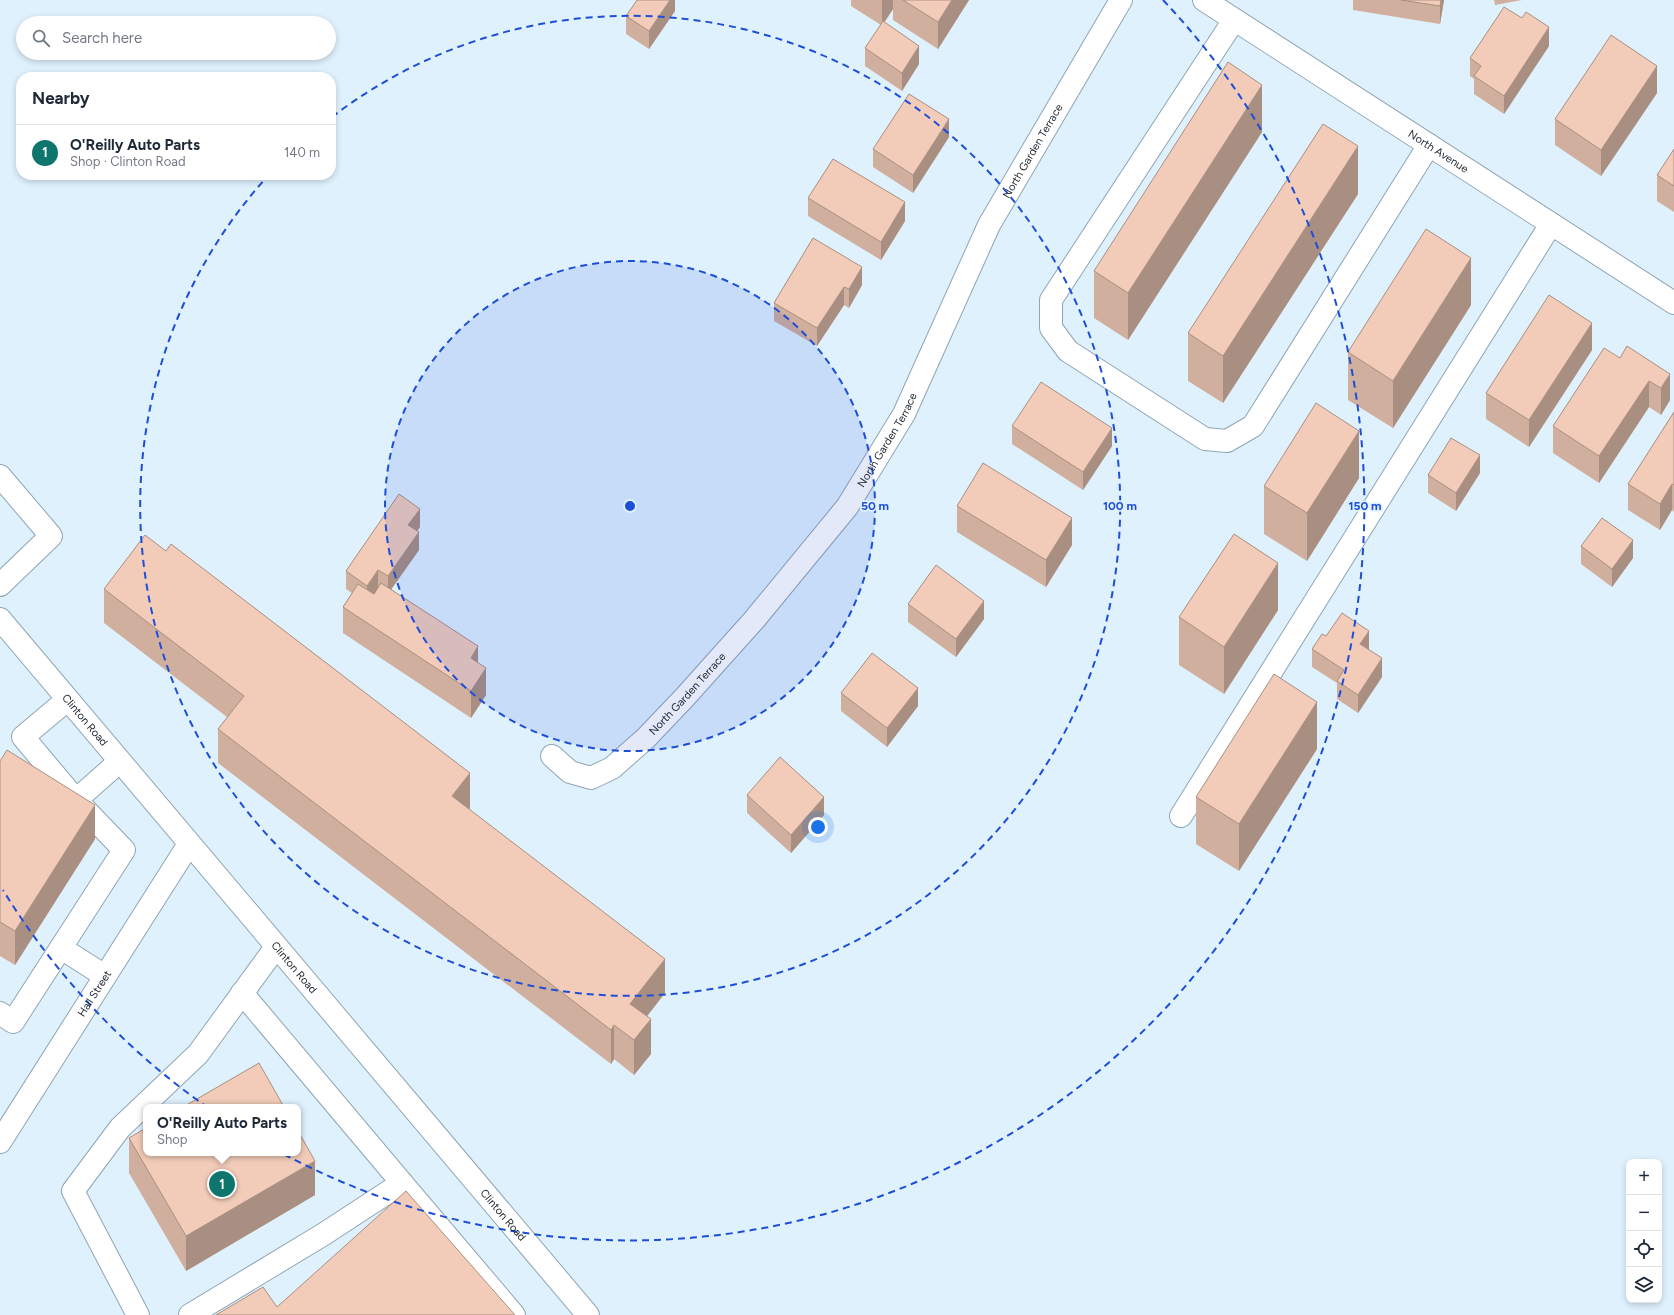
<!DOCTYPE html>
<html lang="en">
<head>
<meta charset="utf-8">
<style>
  :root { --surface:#fff; --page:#f6f6f7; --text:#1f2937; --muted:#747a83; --line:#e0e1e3; --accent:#0f766e }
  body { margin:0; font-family:Figtree,sans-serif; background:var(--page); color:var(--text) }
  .controls { position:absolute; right:12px; bottom:12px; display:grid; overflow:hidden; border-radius:8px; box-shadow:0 2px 6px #0003 }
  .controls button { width:36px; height:36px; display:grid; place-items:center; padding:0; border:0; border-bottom:1px solid var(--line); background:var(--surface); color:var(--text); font:20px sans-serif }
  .you { position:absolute; left:818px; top:827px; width:14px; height:14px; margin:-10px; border:3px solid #fff; border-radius:50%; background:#1a73e8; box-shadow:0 0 0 6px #1a73e833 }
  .badge { display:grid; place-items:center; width:26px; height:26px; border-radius:50%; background:var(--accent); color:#fff; font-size:13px; font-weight:700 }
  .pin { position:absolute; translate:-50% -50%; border:2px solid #fff; box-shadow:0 1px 4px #0006 }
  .popup { position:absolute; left:143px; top:1104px; width:158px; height:52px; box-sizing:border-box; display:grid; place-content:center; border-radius:8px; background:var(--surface); filter:drop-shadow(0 1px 3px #0005); font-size:13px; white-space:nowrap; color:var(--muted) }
  .popup b { font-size:15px; color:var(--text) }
  .popup::after { content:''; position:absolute; left:50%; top:100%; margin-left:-8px; border:8px solid transparent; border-top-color:var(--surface) }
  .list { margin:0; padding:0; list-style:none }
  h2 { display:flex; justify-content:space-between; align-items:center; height:52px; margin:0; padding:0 16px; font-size:17px }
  h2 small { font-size:13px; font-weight:400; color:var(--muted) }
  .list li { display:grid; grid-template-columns:26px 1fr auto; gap:12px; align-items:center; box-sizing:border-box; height:56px; padding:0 16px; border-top:1px solid var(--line) }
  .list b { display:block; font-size:15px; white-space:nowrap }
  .list p { margin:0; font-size:13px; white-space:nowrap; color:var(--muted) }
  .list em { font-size:13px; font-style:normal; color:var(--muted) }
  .icon { flex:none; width:22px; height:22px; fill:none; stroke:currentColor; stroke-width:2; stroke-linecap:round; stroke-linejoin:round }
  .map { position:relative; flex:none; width:1674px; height:1315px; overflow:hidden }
  .search { position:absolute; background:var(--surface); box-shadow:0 2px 6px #0003; left:16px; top:16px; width:320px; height:44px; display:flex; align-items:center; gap:10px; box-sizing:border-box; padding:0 14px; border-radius:22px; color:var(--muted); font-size:15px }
  .panel { position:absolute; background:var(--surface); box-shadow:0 2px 6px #0003; left:16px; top:72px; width:320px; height:108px; border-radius:16px }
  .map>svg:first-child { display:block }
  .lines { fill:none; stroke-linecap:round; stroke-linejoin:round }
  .minor-casing { stroke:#8fa5b3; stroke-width:24 }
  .minor { stroke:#fff; stroke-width:22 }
  .wall { fill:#d0af9e }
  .shaded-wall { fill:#a98f81 }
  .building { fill:#f2ccb8; stroke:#a98f81 }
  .ring { fill:none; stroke:#1d4ed8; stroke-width:2; stroke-dasharray:7 5 }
  .labels { text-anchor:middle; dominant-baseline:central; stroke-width:3.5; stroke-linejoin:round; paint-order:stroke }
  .street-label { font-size:11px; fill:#222a30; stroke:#dff1fd }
  .centre { fill:#1d4ed8; stroke:#dff1fd; stroke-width:2 }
  .ring-label { font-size:12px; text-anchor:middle; font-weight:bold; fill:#1d4ed8; stroke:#dff1fd; stroke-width:3.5; stroke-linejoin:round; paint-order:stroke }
</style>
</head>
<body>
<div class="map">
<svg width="1674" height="1315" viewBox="0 0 1674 1315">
  <rect width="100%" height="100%" fill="#dff1fd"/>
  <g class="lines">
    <g class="minor-casing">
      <g id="minor">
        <path id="s1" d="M1204 0 1674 303"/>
        <path d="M1234 20 1051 300V328L1068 351 1205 439 1227 441 1253 426 1429 145"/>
        <path d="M0 476 51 536 0 585"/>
        <path id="s2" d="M0 619 588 1315"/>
        <path d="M67 700 23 737 76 800"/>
        <path id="s3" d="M552 756 570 772 591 778 612 768 646 738 685 697 754 620 847 507 904 414 989 225 1121 0"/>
        <path d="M1181 816 1551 224"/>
        <path d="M61 948 105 976"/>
        <path d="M0 1013 13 1022 124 850 76 800 119 762"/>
        <path id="s4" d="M0 1142 189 844"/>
        <path d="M402 1183 514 1315"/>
        <path d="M138 1315 73 1191 120 1128 198 1054 276 947"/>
        <path d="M190 1315 324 1234 402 1183 242 993"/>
      </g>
    </g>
    <use href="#minor" class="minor"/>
  </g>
  <g class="wall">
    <path d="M675 0V11L649 49 626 34V16Z"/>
    <path d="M851 0H969L938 49 893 20V9L884 22 919 64 902 91 865 66V48L881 25 851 6Z"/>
    <path d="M1353 0H1444L1440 24 1353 10Z"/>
    <path d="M1494 0H1522L1495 5Z"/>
    <path d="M1549 46 1504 114 1474 94V79L1470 76V58Z"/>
    <path d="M1657 93 1601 176 1555 145V119Z"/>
    <path d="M1262 132 1128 340 1094 318V271Z"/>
    <path d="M949 137 913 193 873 167V149Z"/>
    <path d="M1674 149V212L1657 201V175Z"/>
    <path d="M1358 194 1223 403 1188 381V333Z"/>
    <path d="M808 198 905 221 881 260 808 216Z"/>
    <path d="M813 238 862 285 849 308 844 305 817 346 774 321V303Z"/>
    <path d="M1471 305 1393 428 1348 400V352Z"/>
    <path d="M1627 346 1670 400 1661 415 1649 407 1599 483 1553 453V426L1620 358Z"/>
    <path d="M1592 350 1529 447 1486 419V393Z"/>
    <path d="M1674 412V512L1672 510 1660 530 1628 510V484Z"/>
    <path d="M1012 426 1112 446 1083 490 1012 444Z"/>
    <path d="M1480 473 1456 511 1428 493V475Z"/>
    <path d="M1359 478 1307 561 1264 534V486Z"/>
    <path d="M957 506 1072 545 1046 587 957 532Z"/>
    <path d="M420 527 417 531 419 550 391 589 478 663 486 695 471 718 343 633V607L352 593 346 589V571Z"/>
    <path d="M1581 546 1633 558 1612 587 1581 564Z"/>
    <path d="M104 589 470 808 469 809 665 993 647 1016 651 1054 634 1075 614 1059 611 1064 218 763V729L227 717 104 623Z"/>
    <path d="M908 604 984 619 956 657 908 622Z"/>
    <path d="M1278 610 1224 694 1179 665V617Z"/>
    <path d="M1326 636 1369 649 1382 677 1358 713 1337 699V683L1312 667V649Z"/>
    <path d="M841 693 918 706 887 747 841 711Z"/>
    <path d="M1317 749 1239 871 1196 844V797Z"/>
    <path d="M0 761 95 839 15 965 0 956Z"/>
    <path d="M747 795 824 815 791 853 747 813Z"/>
    <path d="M129 1138 315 1195 186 1271 129 1173Z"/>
  </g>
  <g class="shaded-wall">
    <path d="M670 0H675V11L649 49V31Z"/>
    <path d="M882 0H893V9L882 26Z"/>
    <path d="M952 0H969L938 49V22Z"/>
    <path d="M1441 0H1444L1440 24V6Z"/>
    <path d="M1549 27V46L1504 114V96Z"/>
    <path d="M919 46V64L902 91V73Z"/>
    <path d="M1657 66V93L1601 176V150Z"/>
    <path d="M1262 85V132L1128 340V293Z"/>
    <path d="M949 119V137L913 193V175Z"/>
    <path d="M1358 146V194L1223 403V356Z"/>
    <path d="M905 202V221L881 260V242Z"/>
    <path d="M1471 258V305L1393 428V381Z"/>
    <path d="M862 267V285L849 308V289Z"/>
    <path d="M844 287V305L817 346V328Z"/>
    <path d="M1592 323V350L1529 447V420Z"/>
    <path d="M1670 374V400L1661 415V388Z"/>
    <path d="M1649 381V407L1599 483V456Z"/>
    <path d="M1112 428V446L1083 490V472Z"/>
    <path d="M1359 431V478L1307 561V513Z"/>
    <path d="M1480 455V473L1456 511V493Z"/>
    <path d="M1672 484V510L1660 530V504Z"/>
    <path d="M420 509V527L408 543V525Z"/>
    <path d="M1072 518V545L1046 587V560Z"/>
    <path d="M419 532V550L388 594V576Z"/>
    <path d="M1633 540V558L1612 587V569Z"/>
    <path d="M1278 563V610L1224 694V647Z"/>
    <path d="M378 570V588L367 604V586Z"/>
    <path d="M984 601V619L956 657V639Z"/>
    <path d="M1369 631V649L1360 662V644Z"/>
    <path d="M478 646V673L471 658Z"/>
    <path d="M1382 658V677L1358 713V695Z"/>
    <path d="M486 668V695L471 718V691Z"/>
    <path d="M918 688V706L887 747V728Z"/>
    <path d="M1317 702V749L1239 871V824Z"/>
    <path d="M470 773V808L452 830V796Z"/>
    <path d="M824 797V815L791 853V835Z"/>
    <path d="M95 805V839L15 965V931Z"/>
    <path d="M665 959V993L630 1038V1004Z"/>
    <path d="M651 1019V1054L634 1075V1040Z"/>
    <path d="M614 1025V1059L611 1064V1030Z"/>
    <path d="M315 1161V1195L186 1271V1236Z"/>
  </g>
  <g class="building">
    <path d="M637 0H670L649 31 626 16Z"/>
    <path d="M903 0H952L938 22Z"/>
    <path d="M1401 0H1441L1440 6Z"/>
    <path d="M1504 7 1522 18 1526 12 1549 27 1504 96 1474 76 1481 66 1470 58Z"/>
    <path d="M883 21 919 46 902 73 865 48Z"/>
    <path d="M1611 35 1657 66 1601 150 1555 119Z"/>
    <path d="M1228 62 1262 85 1128 293 1094 271Z"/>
    <path d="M909 94 949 119 913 175 873 149Z"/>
    <path d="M1323 124 1358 146 1223 356 1188 333Z"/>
    <path d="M1674 149V186L1657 175Z"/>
    <path d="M833 159 905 202 881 242 808 198Z"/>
    <path d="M1426 229 1471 258 1393 381 1348 352Z"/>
    <path d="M813 238 862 267 849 289 844 287 817 328 774 303Z"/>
    <path d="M1549 295 1592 323 1529 420 1486 393Z"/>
    <path d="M1627 346 1670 374 1661 388 1649 381 1599 456 1553 426 1604 348 1620 358Z"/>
    <path d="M1041 382 1112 428 1083 472 1012 426Z"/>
    <path d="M1316 403 1359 431 1307 513 1264 486Z"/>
    <path d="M1674 412V485L1672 484 1660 504 1628 484Z"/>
    <path d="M1451 438 1480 455 1456 493 1428 475Z"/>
    <path d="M983 463 1072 518 1046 560 957 506Z"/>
    <path d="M399 494 420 509 408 525 419 532 388 576 378 570 367 586 346 571Z"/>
    <path d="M1602 518 1633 540 1612 569 1581 546Z"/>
    <path d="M1234 534 1278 563 1224 647 1179 617Z"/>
    <path d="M145 535 166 551 171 544 470 773 452 796 665 959 630 1004 651 1019 634 1040 614 1025 611 1030 218 729 244 696 104 589Z"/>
    <path d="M936 565 984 601 956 639 908 604Z"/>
    <path d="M381 583 478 646 471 658 486 668 471 691 343 607 358 584 374 594Z"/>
    <path d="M1342 613 1369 631 1360 644 1382 658 1358 695 1337 681 1344 670 1312 649 1322 634 1326 636Z"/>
    <path d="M872 653 918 688 887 728 841 693Z"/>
    <path d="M1274 674 1317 702 1239 824 1196 797Z"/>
    <path d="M7 750 95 805 15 931 0 922V761Z"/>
    <path d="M780 757 824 797 791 835 747 795Z"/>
    <path d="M259 1063 284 1107H183Z"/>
    <path d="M146 1128V1153H298V1131L315 1161 186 1236 129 1138Z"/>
    <path d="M406 1191 515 1315H216L263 1287 277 1307Z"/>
  </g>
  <circle cx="630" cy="506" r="245" fill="#1d4ed8" fill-opacity=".12"/>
  <g class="ring">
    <circle cx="630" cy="506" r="245"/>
    <path d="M332 117A490 490 0 1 1 266 178"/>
    <path d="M1163 0A735 735 0 1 1 3 890"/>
  </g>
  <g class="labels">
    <g class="street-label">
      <text stroke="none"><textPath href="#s3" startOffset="823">North Garden Terrace</textPath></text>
      <text stroke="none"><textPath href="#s1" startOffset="279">North Avenue</textPath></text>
      <text stroke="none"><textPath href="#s3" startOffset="499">North Garden Terrace</textPath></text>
      <text stroke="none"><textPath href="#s3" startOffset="175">North Garden Terrace</textPath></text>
      <text stroke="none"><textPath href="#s2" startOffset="132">Clinton Road</textPath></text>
      <text stroke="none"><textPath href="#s2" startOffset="456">Clinton Road</textPath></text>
      <text stroke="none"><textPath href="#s4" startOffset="176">Hall Street</textPath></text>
      <text stroke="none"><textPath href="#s2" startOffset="780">Clinton Road</textPath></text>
    </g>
  </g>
  <circle cx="630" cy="506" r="6" class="centre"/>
  <g class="ring-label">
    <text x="875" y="510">50 m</text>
    <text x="1120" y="510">100 m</text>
    <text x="1365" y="510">150 m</text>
  </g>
</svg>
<div class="controls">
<button>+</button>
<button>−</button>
<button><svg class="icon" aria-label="locate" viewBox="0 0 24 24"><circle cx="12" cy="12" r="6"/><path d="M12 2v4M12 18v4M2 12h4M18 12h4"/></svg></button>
<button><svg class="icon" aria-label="layers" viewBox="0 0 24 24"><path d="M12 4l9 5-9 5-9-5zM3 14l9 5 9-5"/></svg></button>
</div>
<div class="you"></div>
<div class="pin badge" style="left:222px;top:1184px">1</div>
<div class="popup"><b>O'Reilly Auto Parts</b>Shop</div>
<div class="search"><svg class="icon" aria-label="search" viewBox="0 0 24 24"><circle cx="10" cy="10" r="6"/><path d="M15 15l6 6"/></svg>Search here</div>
<section class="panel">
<h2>Nearby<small></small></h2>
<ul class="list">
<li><span class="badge">1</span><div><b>O'Reilly Auto Parts</b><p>Shop · Clinton Road</p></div><em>140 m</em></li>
</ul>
</section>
</div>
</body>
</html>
